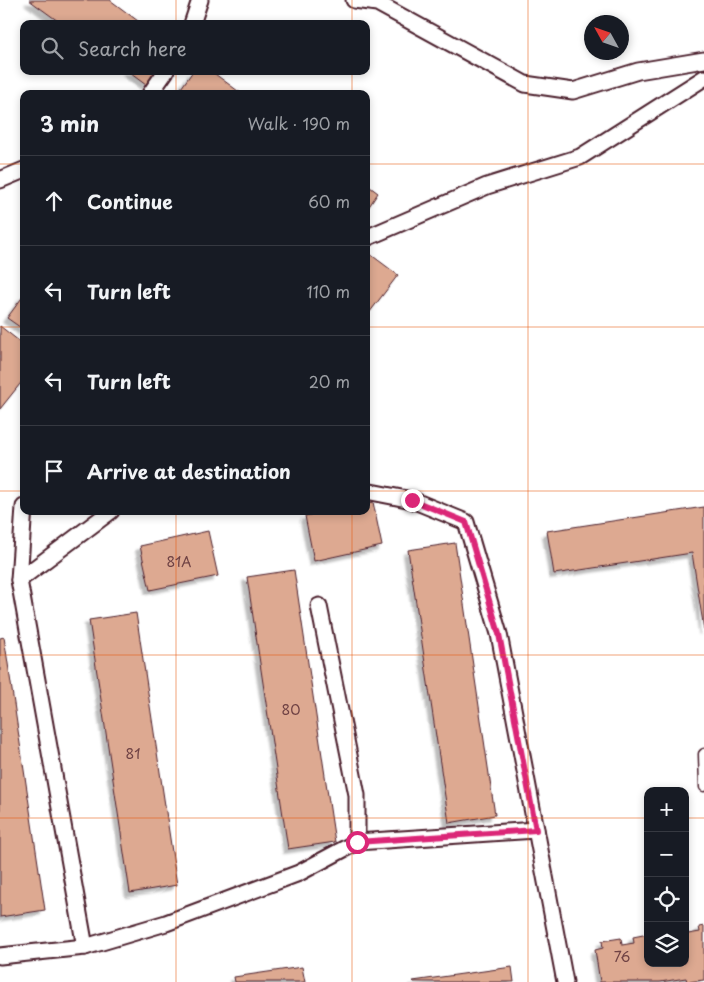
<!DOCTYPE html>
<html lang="en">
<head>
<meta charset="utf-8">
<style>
  :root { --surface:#171b24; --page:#242831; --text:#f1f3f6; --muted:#9ea1a6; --line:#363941 }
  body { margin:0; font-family:"Playpen Sans",sans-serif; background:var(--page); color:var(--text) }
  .controls { position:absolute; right:15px; bottom:15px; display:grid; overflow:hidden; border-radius:10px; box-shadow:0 2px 8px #0003 }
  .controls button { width:45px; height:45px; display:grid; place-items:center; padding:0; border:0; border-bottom:1px solid var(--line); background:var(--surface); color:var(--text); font:25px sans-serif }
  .compass { position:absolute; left:584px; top:15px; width:45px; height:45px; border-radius:50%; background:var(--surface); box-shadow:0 2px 8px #0003; rotate:310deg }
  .stop { position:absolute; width:15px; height:15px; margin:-11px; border:4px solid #db2777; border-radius:50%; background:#fff }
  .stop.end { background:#db2777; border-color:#fff; box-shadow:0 1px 5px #0008 }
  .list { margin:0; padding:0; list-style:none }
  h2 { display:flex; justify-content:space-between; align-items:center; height:65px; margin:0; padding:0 20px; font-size:21px }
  h2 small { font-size:16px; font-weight:400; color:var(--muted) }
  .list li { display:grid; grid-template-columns:32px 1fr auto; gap:15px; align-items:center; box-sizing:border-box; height:90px; padding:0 20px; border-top:1px solid var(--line) }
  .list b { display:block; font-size:19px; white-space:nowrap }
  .list em { font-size:16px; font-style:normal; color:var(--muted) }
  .icon { flex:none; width:28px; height:28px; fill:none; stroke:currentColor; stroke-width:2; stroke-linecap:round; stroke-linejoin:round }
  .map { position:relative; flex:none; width:704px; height:982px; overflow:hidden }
  .search { position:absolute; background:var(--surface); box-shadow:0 2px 8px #0003; left:20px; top:20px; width:350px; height:55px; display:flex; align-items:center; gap:12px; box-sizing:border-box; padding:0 18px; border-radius:10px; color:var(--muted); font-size:19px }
  .panel { position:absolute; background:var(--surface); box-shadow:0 2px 8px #0003; left:20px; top:90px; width:350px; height:425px; border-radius:10px }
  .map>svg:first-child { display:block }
  .building { fill:#dda991; stroke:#4a1f2b; filter:url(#shadow) }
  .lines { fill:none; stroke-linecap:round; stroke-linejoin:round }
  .service-casing { stroke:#4a1f2b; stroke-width:11 }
  .minor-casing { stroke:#4a1f2b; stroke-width:19 }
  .service { stroke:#fff; stroke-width:8 }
  .minor { stroke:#fff; stroke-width:15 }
  .route { stroke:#db2777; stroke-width:6 }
  .grid { fill:none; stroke:#e8590c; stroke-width:1; stroke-opacity:0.55 }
  .labels { text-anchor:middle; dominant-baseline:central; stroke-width:4; stroke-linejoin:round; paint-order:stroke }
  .number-label { font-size:14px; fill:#6f4244 }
</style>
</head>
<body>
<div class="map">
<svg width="704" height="982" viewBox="0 0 704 982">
  <defs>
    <filter id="shadow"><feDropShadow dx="-4.5" dy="4.5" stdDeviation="1" flood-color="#0004"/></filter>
  </defs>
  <rect width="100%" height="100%" fill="#fff"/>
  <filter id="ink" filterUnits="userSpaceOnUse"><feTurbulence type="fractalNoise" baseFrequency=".02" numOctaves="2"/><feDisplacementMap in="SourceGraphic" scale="10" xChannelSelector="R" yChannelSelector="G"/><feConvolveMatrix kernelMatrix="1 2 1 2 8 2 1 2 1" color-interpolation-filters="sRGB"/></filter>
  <g filter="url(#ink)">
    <g class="building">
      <path d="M29 0H110L142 24H62Z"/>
      <path d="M127 71H156L146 85Z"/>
      <path d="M193 71H211L242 94H177Z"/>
      <path d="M366 184 378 193 366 211Z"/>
      <path d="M366 251 398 275 366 317Z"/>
      <path d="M24 295V330L7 318Z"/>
      <path d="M0 326 24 345V379L0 409Z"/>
      <path d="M373 502 382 546 314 561 305 516 327 511H366V503Z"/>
      <path d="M704 507V630L692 553 554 574 547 531Z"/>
      <path d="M208 531 218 576 150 590 140 546Z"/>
      <path d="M455 543 495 815 449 823 408 550Z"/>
      <path d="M294 570 335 842 288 849 247 577Z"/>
      <path d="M136 613 177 885 130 893 89 620Z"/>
      <path d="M4 637 45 910 0 917V638Z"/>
      <path d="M704 926V980L687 982 686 978 660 982H600L595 950 603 948 602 941 621 938 622 945 634 943 633 937 648 934V963H685V928H687L688 934 700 932 699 927Z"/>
      <path d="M302 967 305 982H235L234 977Z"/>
      <path d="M512 967 514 982H414L413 981Z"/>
    </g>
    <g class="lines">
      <g class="service-casing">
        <path id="service" d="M704 753 703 754 704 787"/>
      </g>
      <g class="minor-casing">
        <g id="minor">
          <path d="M354 0 377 3 525 84 573 91 638 71 704 60"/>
          <path d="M192 24 200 0"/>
          <path d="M150 94 166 71"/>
          <path d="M0 180 24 170"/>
          <path d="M366 238 487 186 580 157 704 78"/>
          <path d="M366 491 412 500 466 522 499 634 565 982"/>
          <path d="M24 507 19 580 85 947"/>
          <path d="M19 580 111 511"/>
          <path d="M357 842 536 830"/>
          <path d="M0 956 85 947 166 923 299 873 357 842V795L319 606"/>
        </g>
      </g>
      <use href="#service" class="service"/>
      <use href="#minor" class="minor"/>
    </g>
  </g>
  <g class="lines" filter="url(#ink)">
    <path class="route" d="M357 842 536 830 499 634 466 522 412 500"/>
  </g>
  <path class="grid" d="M176 0V24M352 0V24M528 0V982M176 71V94M352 71V94M0 164H24M366 164H704M0 327H24M366 327H704M0 491H24M366 491H704M176 511V982M352 511V982M0 655H704M0 818H648M685 818H704"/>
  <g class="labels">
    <g class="number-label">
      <text x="179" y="561">81A</text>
      <text x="291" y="709">80</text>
      <text x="133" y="753">81</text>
      <text x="622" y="956">76</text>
    </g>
  </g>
</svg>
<div class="controls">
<button>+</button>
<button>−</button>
<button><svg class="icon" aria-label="locate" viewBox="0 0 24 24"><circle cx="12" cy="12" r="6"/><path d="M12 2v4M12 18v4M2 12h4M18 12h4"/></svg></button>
<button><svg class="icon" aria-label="layers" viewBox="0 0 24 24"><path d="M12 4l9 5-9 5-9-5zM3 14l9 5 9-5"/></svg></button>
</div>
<svg class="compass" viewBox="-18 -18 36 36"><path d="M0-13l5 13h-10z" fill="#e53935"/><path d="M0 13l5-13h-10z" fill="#9ea1a6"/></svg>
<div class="stop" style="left:357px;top:842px"></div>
<div class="stop end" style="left:412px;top:500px"></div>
<div class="search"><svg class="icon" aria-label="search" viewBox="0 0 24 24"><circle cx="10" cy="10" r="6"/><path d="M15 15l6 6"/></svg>Search here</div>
<section class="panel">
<h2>3 min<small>Walk · 190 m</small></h2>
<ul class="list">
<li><svg class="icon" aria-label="ahead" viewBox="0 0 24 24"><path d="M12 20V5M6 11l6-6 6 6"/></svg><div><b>Continue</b></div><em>60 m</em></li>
<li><svg class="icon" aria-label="left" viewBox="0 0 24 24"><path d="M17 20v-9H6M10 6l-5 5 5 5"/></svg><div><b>Turn left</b></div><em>110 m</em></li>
<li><svg class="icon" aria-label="left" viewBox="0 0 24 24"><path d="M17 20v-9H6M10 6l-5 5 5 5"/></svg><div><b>Turn left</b></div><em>20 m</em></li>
<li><svg class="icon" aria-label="arrive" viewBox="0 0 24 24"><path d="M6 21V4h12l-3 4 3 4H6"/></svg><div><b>Arrive at destination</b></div></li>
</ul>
</section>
</div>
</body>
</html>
